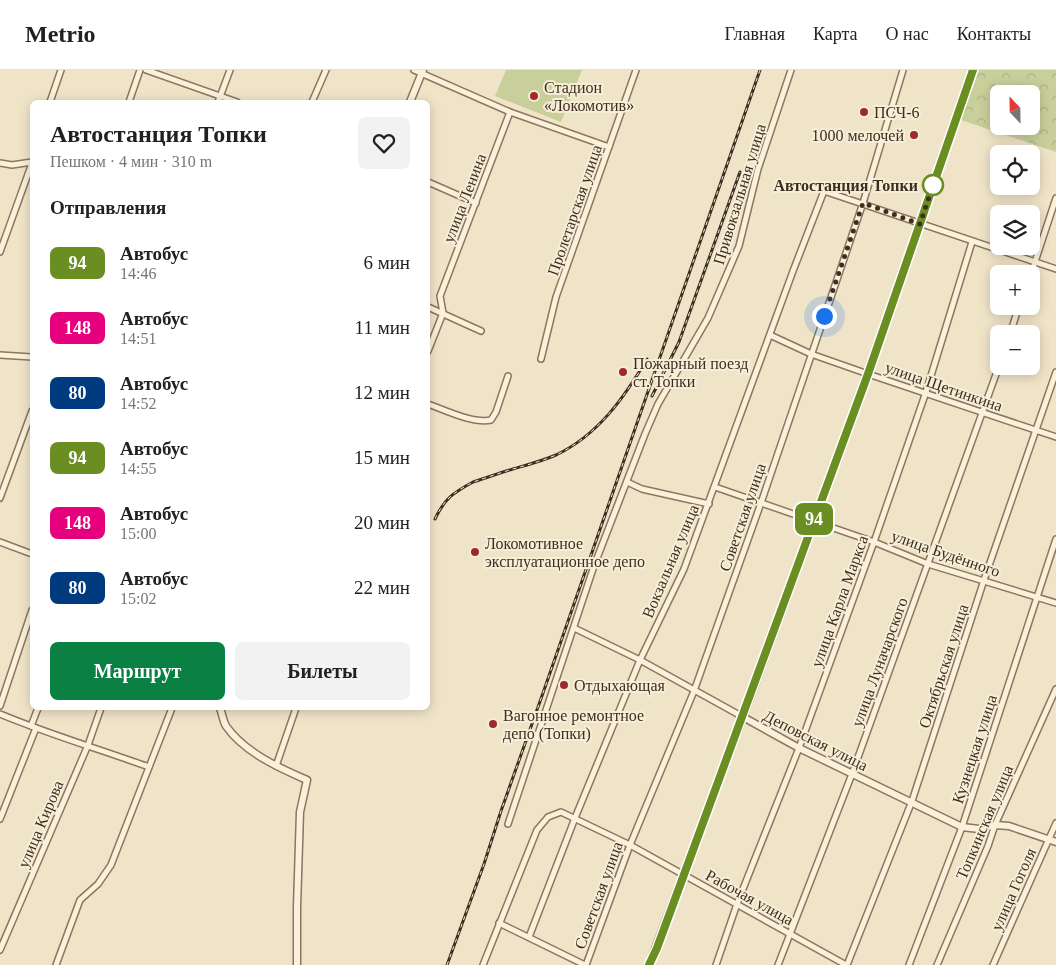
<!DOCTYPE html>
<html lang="ru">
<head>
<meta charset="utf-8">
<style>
	body { margin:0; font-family:Georgia,serif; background:#f2f2f2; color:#202124; height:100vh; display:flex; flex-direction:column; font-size:19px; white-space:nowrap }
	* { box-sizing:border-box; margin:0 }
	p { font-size:16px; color:#757577 }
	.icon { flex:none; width:28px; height:28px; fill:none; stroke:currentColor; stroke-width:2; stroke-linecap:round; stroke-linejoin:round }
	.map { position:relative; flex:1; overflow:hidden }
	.panel { position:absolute; left:30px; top:30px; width:400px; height:610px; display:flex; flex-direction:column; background:#fff; border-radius:8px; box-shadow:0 2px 12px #0003 }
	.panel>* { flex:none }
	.badge { padding:0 10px; border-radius:8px; font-size:18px; line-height:32px }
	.needle { width:32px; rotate:338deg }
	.buttons { position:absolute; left:990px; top:15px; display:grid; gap:10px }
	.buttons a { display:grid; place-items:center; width:50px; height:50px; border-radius:8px; background:#fff; box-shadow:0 2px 12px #0003; font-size:25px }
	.you { position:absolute; width:25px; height:25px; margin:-12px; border:4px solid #fff; border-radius:50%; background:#1a73e8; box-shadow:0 0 0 8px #1a73e833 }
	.map>.badge { position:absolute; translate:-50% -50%; box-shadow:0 0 0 2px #fff }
	h2 { padding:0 20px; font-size:19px; line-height:45px }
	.round { display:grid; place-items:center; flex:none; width:52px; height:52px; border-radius:8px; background:#f2f2f2 }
	.overview { display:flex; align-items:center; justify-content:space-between; height:85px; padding:0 20px }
	h1 { font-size:24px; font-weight:800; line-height:38px }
	.primary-button { display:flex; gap:10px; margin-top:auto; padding:10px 20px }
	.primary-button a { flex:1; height:58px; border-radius:8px; background:#0b8043; color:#fff; font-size:20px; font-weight:800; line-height:58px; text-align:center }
	.primary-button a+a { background:#f2f2f2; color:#202124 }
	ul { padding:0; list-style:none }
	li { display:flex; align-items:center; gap:15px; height:65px; padding:0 20px }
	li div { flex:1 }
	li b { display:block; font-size:19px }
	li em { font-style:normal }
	li .badge { min-width:55px; font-weight:700; text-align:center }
	header { display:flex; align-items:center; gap:30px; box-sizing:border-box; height:70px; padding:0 25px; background:#fff; border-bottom:1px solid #e0e0e0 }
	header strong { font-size:24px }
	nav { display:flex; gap:28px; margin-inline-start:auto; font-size:18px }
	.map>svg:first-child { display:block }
</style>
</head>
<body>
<header>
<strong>Metrio</strong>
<nav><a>Главная</a><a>Карта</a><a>О нас</a><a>Контакты</a></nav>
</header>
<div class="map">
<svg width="1056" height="895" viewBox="0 0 1056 895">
	<defs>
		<pattern id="park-crowns" width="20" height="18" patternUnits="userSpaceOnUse" patternTransform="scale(1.25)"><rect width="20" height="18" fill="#c9cf9b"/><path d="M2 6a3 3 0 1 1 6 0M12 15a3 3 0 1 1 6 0" fill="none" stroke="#aeb285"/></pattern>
	</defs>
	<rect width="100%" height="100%" fill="#f0e4c8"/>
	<path fill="url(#park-crowns)" fill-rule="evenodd" d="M979,0H1056V82L961,50ZM999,24H1031V56H999Z"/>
	<polygon fill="#c9cf9b" points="506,0 582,0 561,52 495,26"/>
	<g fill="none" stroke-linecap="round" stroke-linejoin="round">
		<defs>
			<g id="minor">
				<polyline points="146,0 237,32"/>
				<polyline points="414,0 510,42 609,77"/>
				<polyline points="50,32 61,0"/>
				<polyline points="129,32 140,0"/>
				<polyline points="218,32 230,0"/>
				<polyline points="312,32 326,0"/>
				<polyline points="0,93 12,95 32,92"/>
				<polyline points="428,112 476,133"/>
				<polyline points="0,182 32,93"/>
				<polyline points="1031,204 1056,128"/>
				<polyline points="428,237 481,261"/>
				<polyline points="1010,264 1019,236"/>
				<polyline points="770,265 811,284 868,304 1056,367"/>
				<polyline points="428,281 443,243 440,226 510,42"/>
				<polyline points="0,285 32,287"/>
				<polyline points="541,289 556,227 636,0"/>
				<path d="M428,334C445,340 473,354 491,350L496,342L508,306"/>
				<polyline points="627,412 642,419 709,434"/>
				<polyline points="715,417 874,472 928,494 1056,533"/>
				<polyline points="0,428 32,341"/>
				<polyline points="0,472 32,484"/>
				<polyline points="574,558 640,590 743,647"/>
				<polyline points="0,636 32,540"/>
				<path d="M0,644C48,664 99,679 149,697"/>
				<polyline points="31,656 38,638"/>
				<polyline points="276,696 296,638"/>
				<polyline points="0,749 36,658"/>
				<polyline points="508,754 594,496 645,364 658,334 708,248 739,176 758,99 791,0"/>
				<polyline points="499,853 585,895"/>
				<polyline points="529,867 575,748 640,590 684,499 793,201 824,121 1056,199"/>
				<polyline points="0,880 88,675 101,638"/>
				<polyline points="56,895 80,830 98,814 111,795 172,638"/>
				<polyline points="483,895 537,760 548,747 561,742 630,775 846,895"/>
				<polyline points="586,895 630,775 694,621 761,433 863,133 903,0"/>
				<polyline points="716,895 737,834 799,678 874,472 926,322 972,172"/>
				<polyline points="778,895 852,704 999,296"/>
				<polyline points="847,895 912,731 984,510 1056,302"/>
				<polyline points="909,895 962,757 1056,469"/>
				<polyline points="937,895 988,776 995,755 1056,619"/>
				<polyline points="993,895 1056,753"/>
			</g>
			<g id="tertiary">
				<polyline points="410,32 423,0"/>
				<path d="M220,638C222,643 223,651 226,656C244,682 279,698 307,710L300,742L297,837V895"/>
				<polyline points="743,647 799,678 962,757 979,759 995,755 1009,756 1056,772"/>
				<polyline points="649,895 743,647 868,304 973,0"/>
			</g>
		</defs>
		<use href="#minor" stroke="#8d765c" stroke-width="8"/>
		<use href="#tertiary" stroke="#8d765c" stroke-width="9"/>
		<use href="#minor" stroke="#faf1dc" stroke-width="5"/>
		<use href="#tertiary" stroke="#faf1dc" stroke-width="6"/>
		<defs>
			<g id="rail">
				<polyline points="652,326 679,272 740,102"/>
				<path d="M435,449C445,428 453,423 473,412C486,408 499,403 513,399C527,395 542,391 556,385C598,365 624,328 647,289"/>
				<polyline points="447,895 484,794 501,741 543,623 760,0"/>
			</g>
		</defs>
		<use href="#rail" stroke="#3d2e20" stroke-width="3"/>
		<use href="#rail" stroke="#f7eed8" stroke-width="1" stroke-dasharray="4" stroke-linecap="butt"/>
	</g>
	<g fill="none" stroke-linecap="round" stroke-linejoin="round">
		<defs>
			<polyline id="line" points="649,895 657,878 868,304 973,0"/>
		</defs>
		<use href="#line" stroke="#fff" stroke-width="11"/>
		<use href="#line" stroke="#6b8e23" stroke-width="8"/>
		<polyline stroke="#3d2e20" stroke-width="5" stroke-dasharray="0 9" points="824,246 863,133 920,154 933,115"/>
	</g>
	<g fill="#9e2a2b" stroke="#f7eed8" stroke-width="2">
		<circle cx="534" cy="26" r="5"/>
		<circle cx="864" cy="42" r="5"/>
		<circle cx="914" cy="65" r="5"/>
		<circle cx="623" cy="302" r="5"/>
		<circle cx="475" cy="482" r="5"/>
		<circle cx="564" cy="615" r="5"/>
		<circle cx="493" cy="654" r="5"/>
	</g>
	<circle fill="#fff" stroke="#6b8e23" stroke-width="2.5" cx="933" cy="115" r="10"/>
	<g text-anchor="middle" stroke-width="4" stroke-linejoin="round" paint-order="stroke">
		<g font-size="16" fill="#3d2e20" stroke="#f7eed8" text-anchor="start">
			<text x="544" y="23">Стадион<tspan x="544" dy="18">«Локомотив»</tspan></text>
			<text x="874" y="48">ПСЧ-6</text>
			<text x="904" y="71" text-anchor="end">1000 мелочей</text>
			<text x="633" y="299">Пожарный поезд<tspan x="633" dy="18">ст. Топки</tspan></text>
			<text x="485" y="479">Локомотивное<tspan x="485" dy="18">эксплуатационное депо</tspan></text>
			<text x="574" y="621">Отдыхающая</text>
			<text x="503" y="651">Вагонное ремонтное<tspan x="503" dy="18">депо (Топки)</tspan></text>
		</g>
		<g font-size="16" font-weight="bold" fill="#3d2e20" stroke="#f7eed8" text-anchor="end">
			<text x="918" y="121">Автостанция Топки</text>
		</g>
		<g font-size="16" fill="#3d2e20" stroke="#f7eed8">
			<text transform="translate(739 124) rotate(-73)" y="6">Привокзальная улица</text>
			<text transform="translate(464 128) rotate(-69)" y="6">улица Ленина</text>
			<text transform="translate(574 140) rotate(-71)" y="6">Пролетарская улица</text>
			<text transform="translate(944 316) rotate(19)" y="6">улица Щетинкина</text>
			<text transform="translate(742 447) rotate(-71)" y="6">Советская улица</text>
			<text transform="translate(946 483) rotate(19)" y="6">улица Будённого</text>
			<text transform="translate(670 491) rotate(-67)" y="6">Вокзальная улица</text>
			<text transform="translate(839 531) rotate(-70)" y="6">улица Карла Маркса</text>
			<text transform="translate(879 592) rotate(-70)" y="6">улица Луначарского</text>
			<text transform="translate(943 596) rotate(-72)" y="6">Октябрьская улица</text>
			<text transform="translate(816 670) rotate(27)" y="6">Деповская улица</text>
			<text transform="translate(974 679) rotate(-72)" y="6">Кузнецкая улица</text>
			<text transform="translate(984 752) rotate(-67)" y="6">Топкинская улица</text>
			<text transform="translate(40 754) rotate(-67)" y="6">улица Кирова</text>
			<text transform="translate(1013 819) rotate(-66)" y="6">улица Гоголя</text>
			<text transform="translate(598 825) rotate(-70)" y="6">Советская улица</text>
			<text transform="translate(750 827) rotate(29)" y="6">Рабочая улица</text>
		</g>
	</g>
</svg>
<div class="buttons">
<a><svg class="needle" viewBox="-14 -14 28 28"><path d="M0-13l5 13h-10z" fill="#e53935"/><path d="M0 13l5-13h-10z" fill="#757577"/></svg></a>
<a><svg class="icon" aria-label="locate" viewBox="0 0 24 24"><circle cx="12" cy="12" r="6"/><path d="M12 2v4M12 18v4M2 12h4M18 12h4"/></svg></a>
<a><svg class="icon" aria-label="layers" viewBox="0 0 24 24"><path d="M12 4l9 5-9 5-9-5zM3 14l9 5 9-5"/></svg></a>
<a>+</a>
<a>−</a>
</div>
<div class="you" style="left:824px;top:246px"></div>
<b class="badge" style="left:814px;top:449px;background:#6b8e23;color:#fff">94</b>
<section class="panel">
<div class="overview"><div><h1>Автостанция Топки</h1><p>Пешком · 4 мин · 310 m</p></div><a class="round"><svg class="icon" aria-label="heart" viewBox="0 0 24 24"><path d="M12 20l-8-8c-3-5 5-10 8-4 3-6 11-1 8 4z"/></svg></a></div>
<h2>Отправления</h2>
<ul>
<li><span class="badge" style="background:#6b8e23;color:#fff">94</span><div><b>Автобус</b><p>14:46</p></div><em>6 мин</em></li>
<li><span class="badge" style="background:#e6007e;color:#fff">148</span><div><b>Автобус</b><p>14:51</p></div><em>11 мин</em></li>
<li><span class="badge" style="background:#003b80;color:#fff">80</span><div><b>Автобус</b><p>14:52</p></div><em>12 мин</em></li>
<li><span class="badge" style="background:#6b8e23;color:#fff">94</span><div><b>Автобус</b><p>14:55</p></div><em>15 мин</em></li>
<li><span class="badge" style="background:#e6007e;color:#fff">148</span><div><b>Автобус</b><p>15:00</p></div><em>20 мин</em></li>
<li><span class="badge" style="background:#003b80;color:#fff">80</span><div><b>Автобус</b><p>15:02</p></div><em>22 мин</em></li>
</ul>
<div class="primary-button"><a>Маршрут</a><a>Билеты</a></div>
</section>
</div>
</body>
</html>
